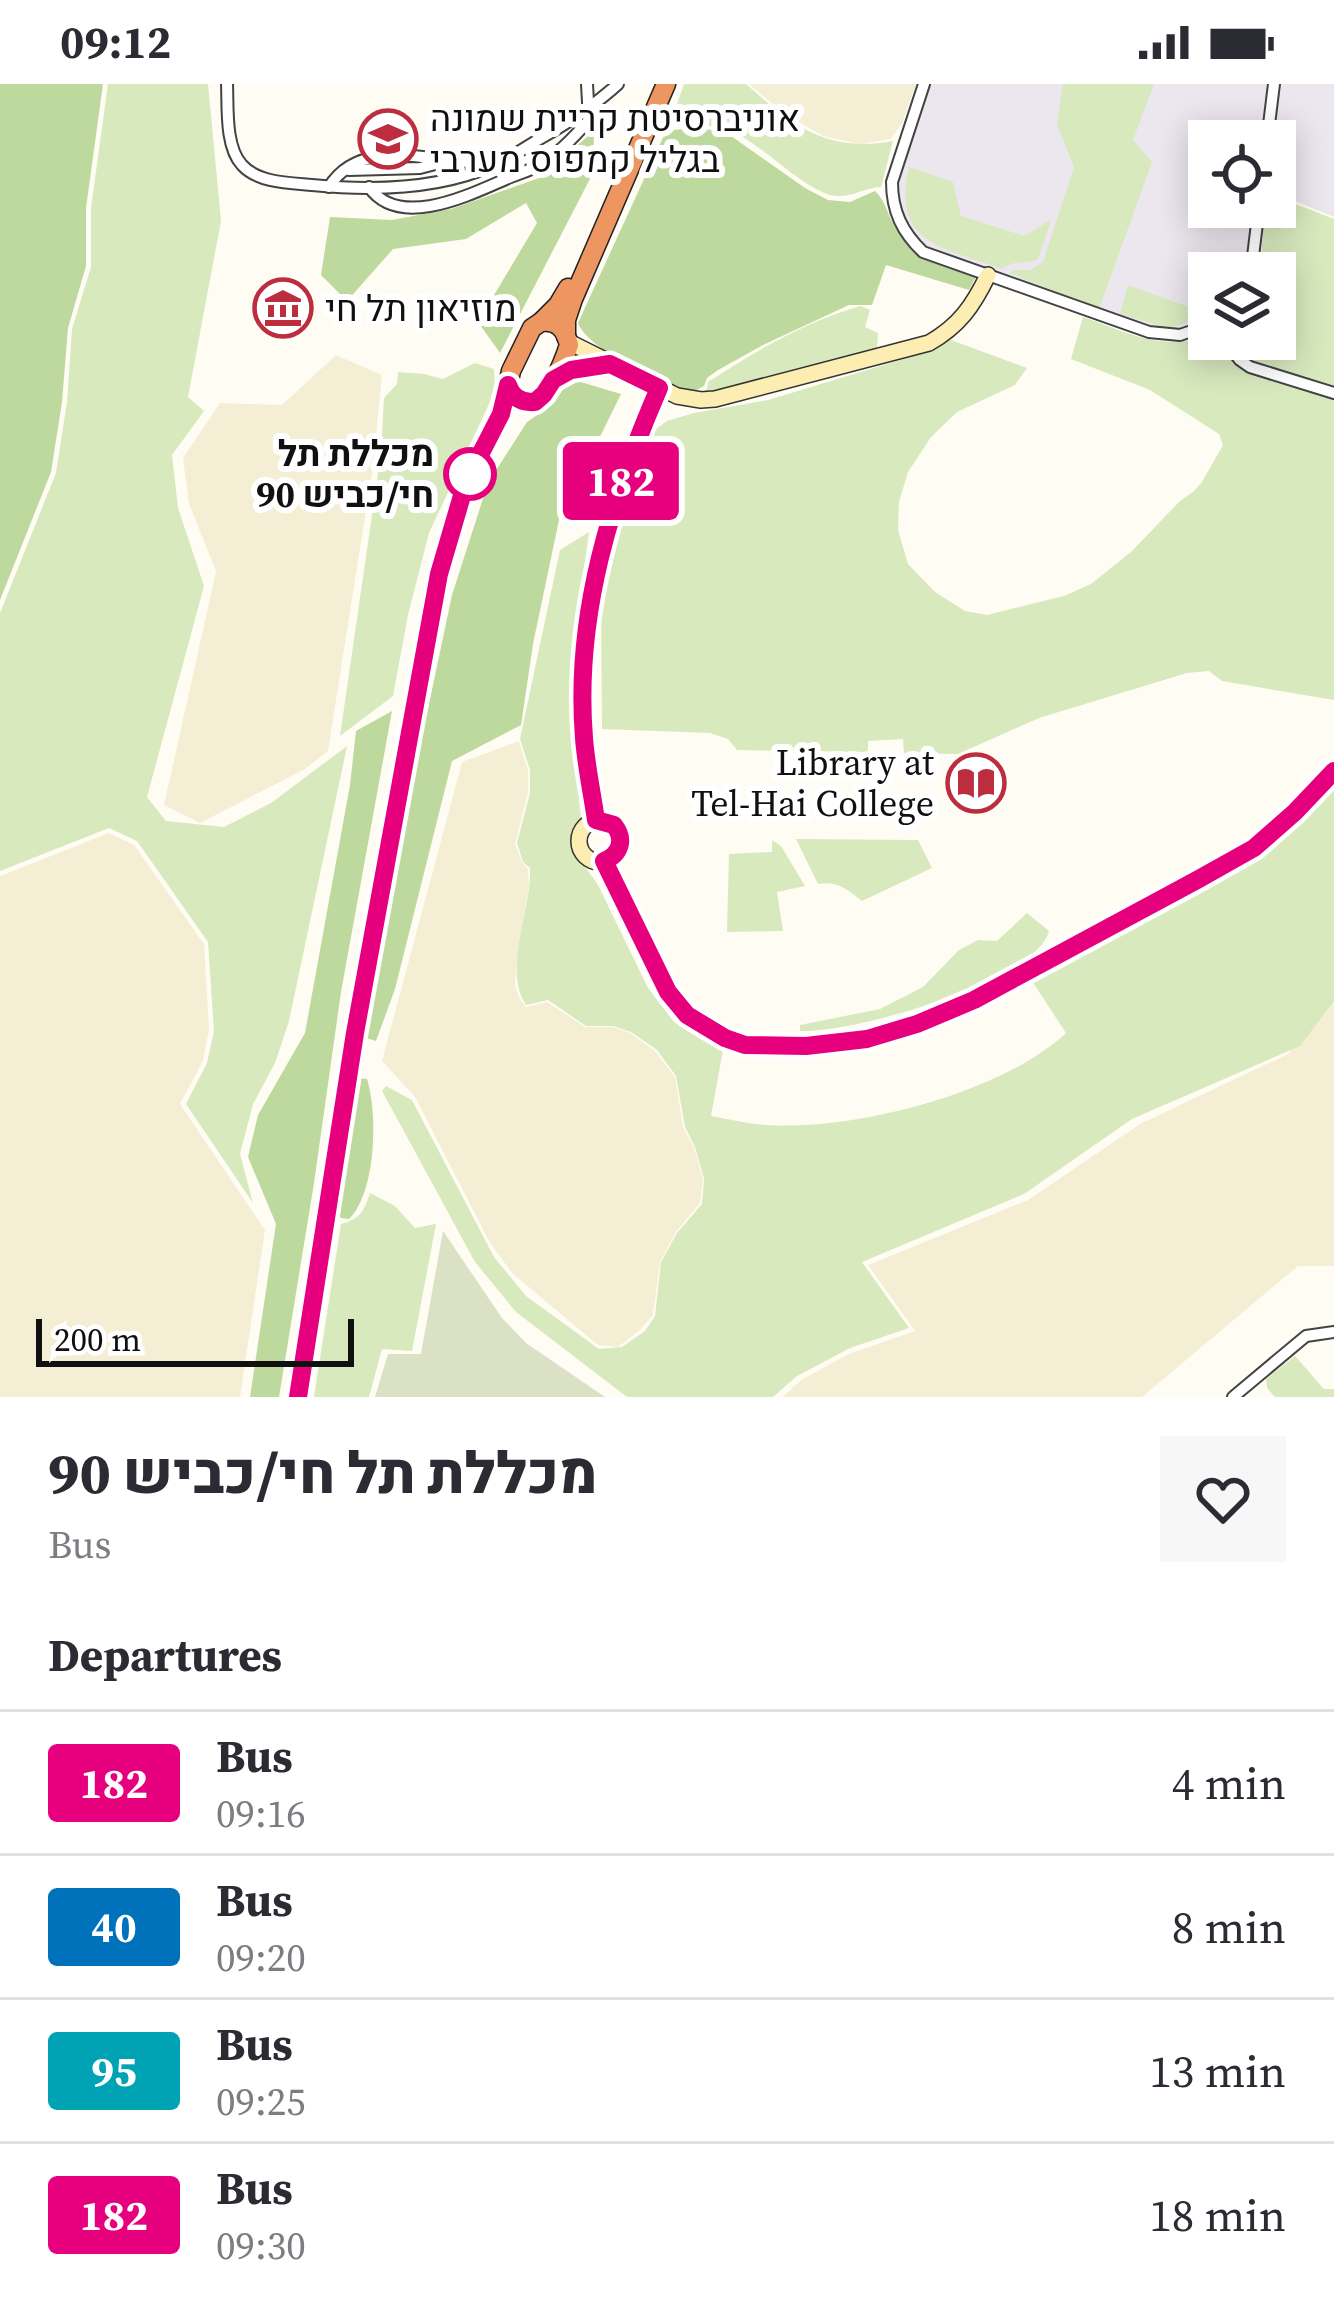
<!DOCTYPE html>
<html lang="en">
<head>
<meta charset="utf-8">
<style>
	body { margin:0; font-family:"Source Serif 4",Heebo,serif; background:#f7f7f7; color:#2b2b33; height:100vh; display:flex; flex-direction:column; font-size:45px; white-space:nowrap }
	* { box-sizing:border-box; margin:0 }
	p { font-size:39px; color:#7c7c81 }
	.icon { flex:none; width:66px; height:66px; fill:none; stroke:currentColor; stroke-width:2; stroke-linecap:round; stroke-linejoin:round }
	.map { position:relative; height:1313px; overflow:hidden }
	.drawer { display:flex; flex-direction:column; background:#fff; flex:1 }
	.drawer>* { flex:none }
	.badge { padding:0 24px; border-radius:9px; font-size:42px; line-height:78px }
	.controls { position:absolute; left:1188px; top:36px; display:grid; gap:24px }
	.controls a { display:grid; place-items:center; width:108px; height:108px; border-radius:0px; background:#fff; box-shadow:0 6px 30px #0003; font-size:60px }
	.scale { position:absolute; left:36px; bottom:30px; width:318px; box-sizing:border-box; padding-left:12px; border:6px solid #101010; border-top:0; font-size:33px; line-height:42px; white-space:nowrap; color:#101010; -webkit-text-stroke:9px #fff; paint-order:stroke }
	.map>.badge { position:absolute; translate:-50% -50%; box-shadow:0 0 0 6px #fff }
	h2 { padding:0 48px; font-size:45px; line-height:108px }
	.round { display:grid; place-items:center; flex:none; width:126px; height:126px; border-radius:0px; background:#f7f7f7 }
	.headline { display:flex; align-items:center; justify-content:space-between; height:204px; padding:0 48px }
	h1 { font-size:57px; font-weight:800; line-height:90px }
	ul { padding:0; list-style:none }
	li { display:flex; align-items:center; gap:36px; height:144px; padding:0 48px; border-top:3px solid #e1e1e2 }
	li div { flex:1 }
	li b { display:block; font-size:45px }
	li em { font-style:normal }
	li .badge { min-width:132px; font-weight:700; text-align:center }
	.status { display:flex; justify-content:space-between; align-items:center; height:84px; padding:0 60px; background:#fff; direction:ltr }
	.status svg { height:33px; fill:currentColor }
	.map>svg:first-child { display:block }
</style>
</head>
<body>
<div class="status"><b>09:12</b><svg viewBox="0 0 49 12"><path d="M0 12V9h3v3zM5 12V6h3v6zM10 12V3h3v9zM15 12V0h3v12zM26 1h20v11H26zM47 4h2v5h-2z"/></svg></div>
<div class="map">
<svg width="1334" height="1313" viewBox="0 0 1334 1313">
	<rect width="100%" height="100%" fill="#fffcf4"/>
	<polygon fill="#ece6ee" points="928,0 1334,0 1334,133 1275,109 1275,57 1209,57 1209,123 1255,123 1247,189 1209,189 1209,236 1180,247 1150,244 925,164 915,154 898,123 896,98"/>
	<g fill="#f4efd4">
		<polygon points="749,0 916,0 902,39 891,55 859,60 823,52 782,28"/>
		<polygon points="336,271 382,291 373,382 328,667 305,685 200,739 164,721 216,487 189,420 183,374 220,319 282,321"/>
		<polygon points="519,657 528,686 528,709 515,760 522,778 528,785 529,802 517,870 515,901 519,914 526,923 547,918 585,943 612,943 630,949 655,967 675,993 683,1043 694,1064 703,1095 700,1119 676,1148 660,1178 653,1231 639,1247 618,1263 598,1261 513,1190 490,1159 415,1013 382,977 462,678"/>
		<polygon points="109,749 134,761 204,860 209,946 203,977 180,1020 265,1146 240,1313 0,1313 0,792"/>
		<polygon points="1334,909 1334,1182 1298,1182 1142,1313 783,1313 801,1296 849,1270 915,1247 868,1181 1028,1116 1140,1040 1288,970"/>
	</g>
	<g fill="#d8e9be">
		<polygon points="108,0 208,0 221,137 188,313 204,327 172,371 178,424 204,502 147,713 166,737 224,743 271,719 347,662 289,937 275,979 253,1020 240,1070 253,1119 186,1020 207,979 214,947 208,858 137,757 109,744 0,787 0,529 56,389 67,318 72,245 91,183 91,124"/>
		<path d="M684,0H746C793,42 826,69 893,57L881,103C862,104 847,117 827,110C790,96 759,55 724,45C706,39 687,41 669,43Z"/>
		<polygon points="1063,0 1154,0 1133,56 1152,78 1099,225 1009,189 1013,186 1030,186 1043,178 1074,83 1057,41"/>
		<path d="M909,83L953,98L961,132L1024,152L1051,136L1038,175C1026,181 1014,175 1002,185C943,163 891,161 909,83Z"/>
		<polygon points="1275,112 1334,135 1334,306 1252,281 1227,255 1275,255 1275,189 1260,189 1265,123 1275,123"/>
		<polygon points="1209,193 1209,231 1206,233 1168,244 1120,230 1128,201 1197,226"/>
		<path d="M861,222L870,226L865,243L878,249L877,264L716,308L698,310L707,305L708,298C756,267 806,237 861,222Z"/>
		<path d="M1083,233C1127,248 1163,269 1209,251V255H1217L1243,287L1334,314V616L1222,597L1209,587L1187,589L1039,634L958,670L904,669L903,655L868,657V668L737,666L728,655L710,649L602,645L601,516L627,421L653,347L667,337L694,329L768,316L930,267L951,256L1027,284L1015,301L957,328L931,353L908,388L899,418L898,446L908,480L935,508L965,527L987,531L1064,512L1091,500L1132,467L1180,417L1194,407L1202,398L1223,361L1219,350L1150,306L1071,275Z"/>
		<polygon points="475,279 494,285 495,307 429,449 408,531 393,612 340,652 381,369 384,314 397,300 398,288 424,290 443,295"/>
		<path d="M589,448L572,570L571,631L581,734L578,773L598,801L648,904L674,938L723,966L711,1032C729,1035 748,1040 767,1041C854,1047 1002,1009 1066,949L1030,894L1253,779L1301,736L1334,701V917L1300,962L1132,1035L1024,1110L862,1178L909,1244L850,1264L797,1292L773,1313H627L516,1228L475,1178L382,1007L386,1002L412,1016L494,1173L526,1212L599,1265L622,1263L645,1247L655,1232L661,1178L677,1149L702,1120L704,1095L695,1063L685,1043L676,992L657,966L631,948L613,942H586L548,916L526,921C502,886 532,825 530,784L523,778L517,759L530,709V686L520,655L560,466Z"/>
		<path d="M796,755L918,756L932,784L862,817C847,805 837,797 818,800Z"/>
		<polygon points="772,756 781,762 805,802 777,808 783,847 727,848 729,770 772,768"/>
		<path d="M1027,829L1049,847C1037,898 849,950 800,947V941L880,925L923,903L959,866L978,856L997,857Z"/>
		<path d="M370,1109L395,1122L415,1144L436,1140L412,1267L382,1265L369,1313H314L341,1140C360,1135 364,1127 370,1109Z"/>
		<polygon points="1295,1272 1324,1305 1334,1305 1334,1313 1275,1313 1267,1304 1266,1295"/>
	</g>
	<g fill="#bdd99e">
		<polygon points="0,0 103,0 86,124 86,182 68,244 62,318 51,388 0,516"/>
		<path d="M690,44L724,47L805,104L828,116L850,118L875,107C885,116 887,129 894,141C914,177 941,180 977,191L969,206L886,181L872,221H849L765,260L718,286L707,294L704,302L693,308C665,302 587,265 578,239L666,47Z"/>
		<polygon points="594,47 593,89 500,269 478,238 537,139 526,119 466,155 393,165 347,217 321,191 330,133 392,136 451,125 539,94"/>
		<polygon points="574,296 621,310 559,436 533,560 521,641 452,677 395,905 376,957 359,952 389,790 425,639 452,511 488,399 527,338 546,325 559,304"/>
		<polygon points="392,627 341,908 314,1099 279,1313 250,1313 276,1140 248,1073 258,1031 305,949 350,701 356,647"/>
		<path d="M356,994L367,995C378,1030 376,1108 349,1135L341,1134L336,1128Z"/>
	</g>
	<polygon fill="#dae1c4" points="443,1147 502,1234 526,1259 605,1313 375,1313 388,1270 421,1270"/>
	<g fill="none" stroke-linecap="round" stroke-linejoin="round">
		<defs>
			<g id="street">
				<path d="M227,0C228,23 225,63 242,81C258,99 290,99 312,101C372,107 438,106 494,81C511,74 527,62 543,53C569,38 596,20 618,0"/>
				<path d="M924,0L892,98C892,127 902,148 923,168L1149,248L1180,251L1209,241"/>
				<polyline points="1267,57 1274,0"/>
				<polyline points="349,86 420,84 443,78"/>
				<path d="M329,103C355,61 408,71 448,76C462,78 475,78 488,80"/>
				<path d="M369,103C399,146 469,111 506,95C517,90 530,87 541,80C558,70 576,51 589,36L587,0"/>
				<polyline points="1251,189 1259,123"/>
				<polyline points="1223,255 1240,276 1250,283 1334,309"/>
				<polyline points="604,777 668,907 687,931 725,954 745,961 806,961 867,955 917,940 974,916 1169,813 1254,763 1295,728 1334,686"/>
				<polyline points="1233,1313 1306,1252 1334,1248"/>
			</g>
			<g id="secondary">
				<path d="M569,258L677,312L701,316L715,315L929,259C959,242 973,222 988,191"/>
				<polyline points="553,296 571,286 610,281"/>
				<path d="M597,736C592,709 587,681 584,654C573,531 611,415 659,304"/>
				<circle cx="600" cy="757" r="21"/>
			</g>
			<g id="highway">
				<polyline points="541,238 558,221 568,204"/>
				<path d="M541,238C558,236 565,245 569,261C562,282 551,311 529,318L513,312L508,301L511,287L532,244Z"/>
				<polyline points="566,252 566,236 573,215 666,0"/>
				<polyline points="298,1313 355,949 439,490 466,398 501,330 508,301"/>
			</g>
		</defs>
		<use href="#street" stroke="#434343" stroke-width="14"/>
		<use href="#secondary" stroke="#323232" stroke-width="18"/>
		<use href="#highway" stroke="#212121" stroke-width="21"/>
		<use href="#street" stroke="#fff" stroke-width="10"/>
		<use href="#secondary" stroke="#fcedb2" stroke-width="15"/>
		<use href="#highway" stroke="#ee9662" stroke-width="18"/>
	</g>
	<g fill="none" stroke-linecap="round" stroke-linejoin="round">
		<defs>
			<path id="line" d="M298,1313L355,949L439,490L466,398L501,330L508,301C512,314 522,319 535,318L544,310L553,296L571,286L610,280L659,304C611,415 574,531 584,654C586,681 592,709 596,736L614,741C625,755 621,770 604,777L668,908L687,931L725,954L745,961L806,962L867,955L917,940L974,916L1197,796L1254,764L1295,728L1334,687"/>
		</defs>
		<use href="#line" stroke="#fff" stroke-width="27"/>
		<use href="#line" stroke="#e6007e" stroke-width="18"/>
	</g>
	<defs>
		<symbol id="university-ring" viewBox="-11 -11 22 22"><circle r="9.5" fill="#fff" stroke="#bc2d40" stroke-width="1.5"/><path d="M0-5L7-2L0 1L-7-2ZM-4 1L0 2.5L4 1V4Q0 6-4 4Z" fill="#bc2d40"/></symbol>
		<symbol id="museum-ring" viewBox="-11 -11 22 22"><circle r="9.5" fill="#fff" stroke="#bc2d40" stroke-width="1.5"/><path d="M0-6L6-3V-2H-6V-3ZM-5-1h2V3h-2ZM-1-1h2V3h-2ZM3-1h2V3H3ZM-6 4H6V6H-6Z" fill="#bc2d40"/></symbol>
		<symbol id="library-ring" viewBox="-11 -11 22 22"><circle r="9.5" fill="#fff" stroke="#bc2d40" stroke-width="1.5"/><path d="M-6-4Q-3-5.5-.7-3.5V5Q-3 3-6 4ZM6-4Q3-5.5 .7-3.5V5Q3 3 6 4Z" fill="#bc2d40"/></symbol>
	</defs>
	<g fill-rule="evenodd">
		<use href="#university-ring" x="355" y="22" width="66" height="66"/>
		<use href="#museum-ring" x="250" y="191" width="66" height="66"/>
		<use href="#library-ring" x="943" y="666" width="66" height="66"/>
	</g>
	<circle fill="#fff" stroke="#e6007e" stroke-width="6" cx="470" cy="390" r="24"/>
	<g text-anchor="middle" stroke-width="12" stroke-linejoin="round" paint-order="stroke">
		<g font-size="36" fill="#101010" stroke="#fff" text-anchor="start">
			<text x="430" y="47">אוניברסיטת קריית שמונה<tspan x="430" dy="41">בגליל קמפוס מערבי</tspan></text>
			<text x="325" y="237">מוזיאון תל חי</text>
			<text x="934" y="691" text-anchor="end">Library at<tspan x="934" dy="41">Tel-Hai College</tspan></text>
		</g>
		<g font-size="36" font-weight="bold" fill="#101010" stroke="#fff" text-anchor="end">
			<text x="434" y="382">מכללת תל<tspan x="434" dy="41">חי/כביש 90</tspan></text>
		</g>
	</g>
</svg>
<div class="controls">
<a><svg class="icon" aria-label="locate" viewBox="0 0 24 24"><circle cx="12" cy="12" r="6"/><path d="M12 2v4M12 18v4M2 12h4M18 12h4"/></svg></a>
<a><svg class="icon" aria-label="layers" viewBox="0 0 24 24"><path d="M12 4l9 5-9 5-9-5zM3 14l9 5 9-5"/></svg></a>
</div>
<div class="scale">200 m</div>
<b class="badge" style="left:621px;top:397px;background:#e6007e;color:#fff">182</b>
</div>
<section class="drawer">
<div class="headline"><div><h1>מכללת תל חי/כביש 90</h1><p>Bus</p></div><a class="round"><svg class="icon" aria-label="heart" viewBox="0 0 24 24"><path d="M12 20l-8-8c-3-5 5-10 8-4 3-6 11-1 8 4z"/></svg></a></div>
<h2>Departures</h2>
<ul>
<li><span class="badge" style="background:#e6007e;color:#fff">182</span><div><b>Bus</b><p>09:16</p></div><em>4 min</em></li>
<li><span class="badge" style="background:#0072bc;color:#fff">40</span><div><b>Bus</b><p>09:20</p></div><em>8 min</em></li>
<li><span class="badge" style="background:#00a3b4;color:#fff">95</span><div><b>Bus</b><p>09:25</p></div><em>13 min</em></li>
<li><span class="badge" style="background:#e6007e;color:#fff">182</span><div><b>Bus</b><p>09:30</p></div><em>18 min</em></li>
</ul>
</section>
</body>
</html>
